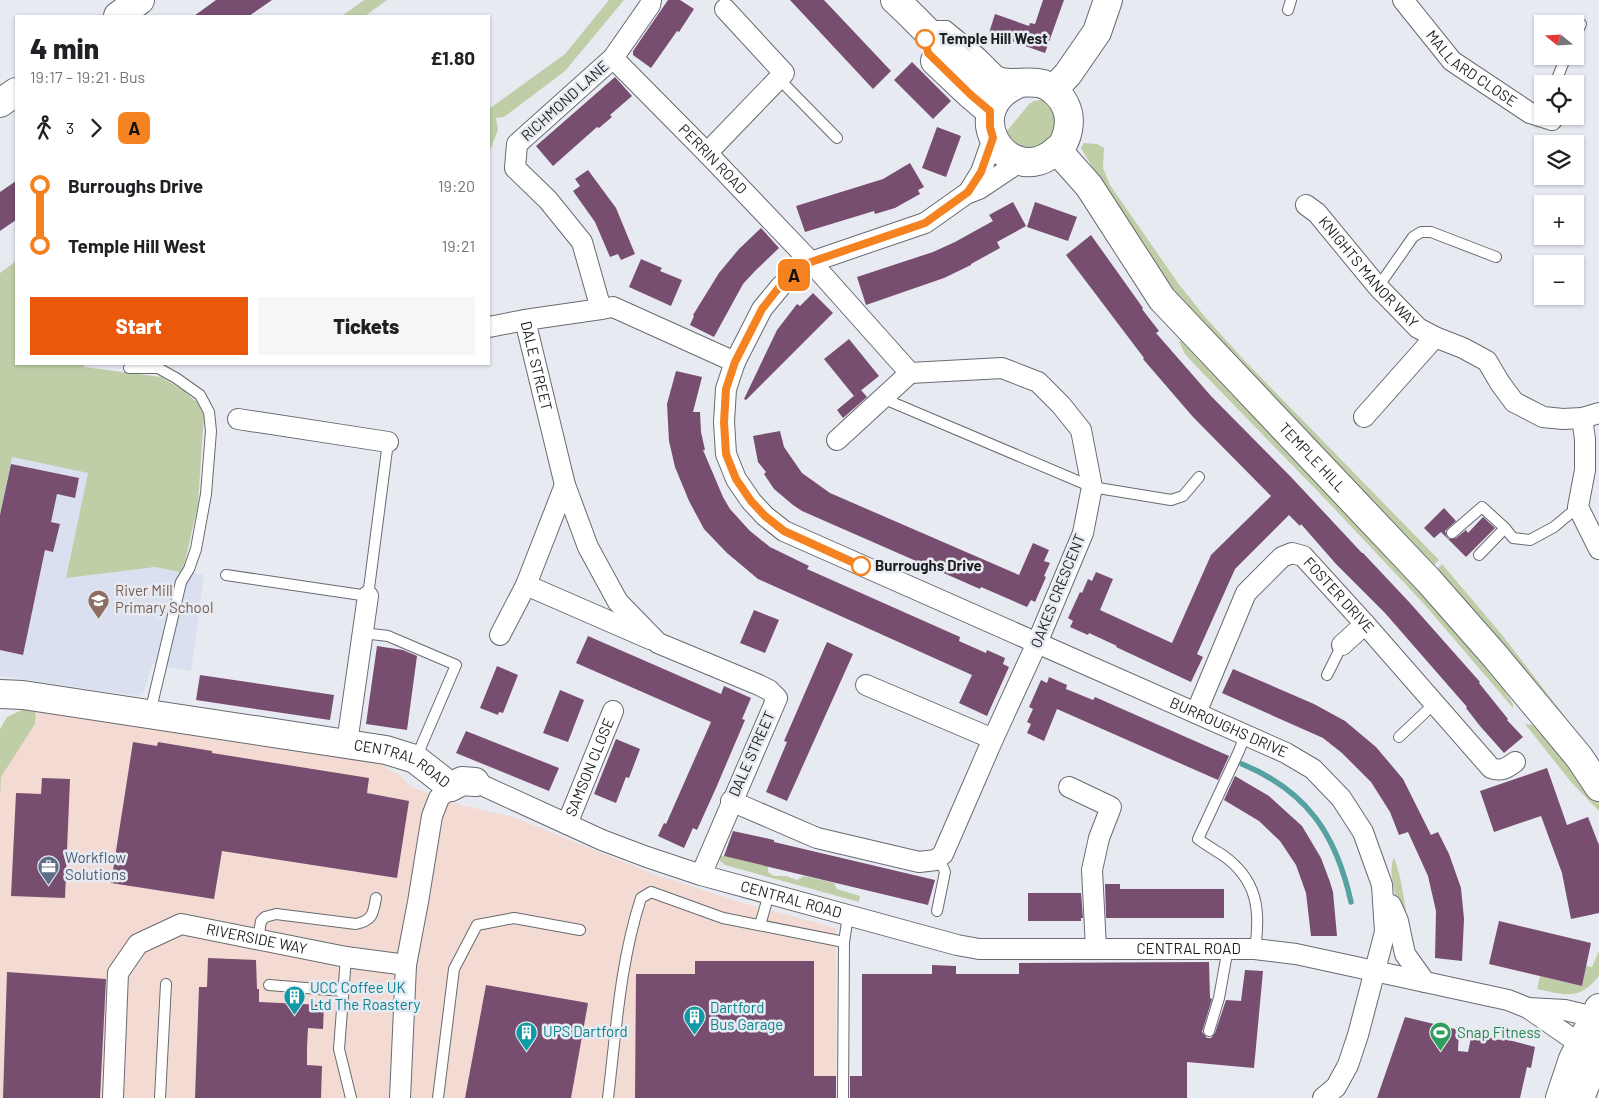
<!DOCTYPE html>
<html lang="en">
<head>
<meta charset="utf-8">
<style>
	body { margin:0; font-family:Barlow,sans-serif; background:#f6f6f6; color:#202124; height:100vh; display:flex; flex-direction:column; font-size:19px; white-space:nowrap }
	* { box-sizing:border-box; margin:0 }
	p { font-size:16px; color:#757577 }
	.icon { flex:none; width:28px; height:28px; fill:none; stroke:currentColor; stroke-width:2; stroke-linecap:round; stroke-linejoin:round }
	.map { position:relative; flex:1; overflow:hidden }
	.sheet { position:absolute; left:15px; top:15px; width:475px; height:350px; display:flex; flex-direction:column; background:#fff; border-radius:0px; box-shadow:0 1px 4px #0004 }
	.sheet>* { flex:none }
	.badge { padding:0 10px; border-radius:8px; font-size:18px; line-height:32px }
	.needle { width:32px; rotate:288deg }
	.buttons { position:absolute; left:1534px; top:15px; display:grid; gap:10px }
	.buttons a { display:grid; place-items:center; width:50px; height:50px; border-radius:0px; background:#fff; box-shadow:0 1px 4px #0004; font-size:25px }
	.map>.badge { position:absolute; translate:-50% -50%; box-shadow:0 0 0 2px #fff }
	.legs { display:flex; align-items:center; gap:8px; height:55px; padding:0 15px; font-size:16px }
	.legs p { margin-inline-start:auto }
	.summary { display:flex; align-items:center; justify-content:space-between; height:85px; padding:0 15px }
	h1 { font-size:28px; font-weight:800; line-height:38px }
	.action { display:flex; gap:10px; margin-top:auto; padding:10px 15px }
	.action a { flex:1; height:58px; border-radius:0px; background:#ea580c; color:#fff; font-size:20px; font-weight:800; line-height:58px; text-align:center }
	.action a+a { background:#f6f6f6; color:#202124 }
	ul { padding:0 15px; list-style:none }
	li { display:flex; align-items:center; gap:18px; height:60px; font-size:19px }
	li i { display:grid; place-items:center; width:8px; height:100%; margin:0 6px; background:currentColor }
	li i::after { content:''; width:12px; height:12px; margin:-6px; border:4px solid; border-radius:50%; background:#fff }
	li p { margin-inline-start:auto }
	li:first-child i { background:linear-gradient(#0000 50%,currentColor 0) }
	li:last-child i { background:linear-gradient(currentColor 50%,#0000 0) }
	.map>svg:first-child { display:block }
</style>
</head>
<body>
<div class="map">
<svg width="1599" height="1098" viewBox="0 0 1599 1098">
	<rect width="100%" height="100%" fill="#e7eaf1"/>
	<polygon fill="#f3dad2" points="36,709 385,761 387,769 400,775 411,787 464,806 513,817 653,874 746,904 836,928 836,1098 0,1098 0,777"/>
	<polygon fill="#dae0ef" points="0,454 88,473 68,569 155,567 204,575 191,671 152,664 144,691 138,696 0,676"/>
	<g fill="#c0cea8">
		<polygon points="364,0 387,0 365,16 342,16"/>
		<polygon points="609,0 624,0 565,71 504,117 496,118 498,130 491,148 489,150 489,109 565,54"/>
		<polygon points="1045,99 1055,110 1056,135 1033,153 1002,137 1029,104 1034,101"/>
		<path d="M1084,143L1097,144L1104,148L1103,168L1110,185L1178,283L1205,317L1243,359L1439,560L1434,565L1204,330C1160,272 1118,211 1081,148Z"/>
		<polygon points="16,261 16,364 84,364 84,367 161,377 184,391 198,403 204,416 198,504 185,562 180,572 155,567 66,578 88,473 12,457 0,515 0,273"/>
		<polygon points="1181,341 1443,614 1501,685 1513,704 1513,708 1425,605 1331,505 1195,365 1185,354 1179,342"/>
		<path d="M1442,564L1502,635L1590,749C1539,689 1490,627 1437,569Z"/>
		<polygon points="24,709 36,709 35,724 1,777 0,797 0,729 7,717"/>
		<polygon points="1525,724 1533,725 1599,803 1599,811 1571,782"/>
		<polygon points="720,855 768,866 768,872 774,876 786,876 797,880 804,876 834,883 837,889 860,896 859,902 725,865 720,861"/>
		<path d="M1394,857L1400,877L1409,927C1399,910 1386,876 1394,857Z"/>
		<path d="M1599,951V976C1579,1001 1565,995 1537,989L1540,976L1582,986L1586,966L1592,967Z"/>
	</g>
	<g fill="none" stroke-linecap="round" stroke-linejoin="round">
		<path stroke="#56a1a2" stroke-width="5.5" d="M1242,764C1307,791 1336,834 1351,902"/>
	</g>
	<g fill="#784e70">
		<polygon points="216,0 272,0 249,16 194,16"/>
		<polygon points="668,0 680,0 694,9 679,32 677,31 651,68 633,55 633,51"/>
		<polygon points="790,0 824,0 891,71 873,89"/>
		<polygon points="1043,0 1064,0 1045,53 989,33 995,14 1029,26 1030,23 1035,24"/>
		<polygon points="912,62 951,101 933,119 894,80"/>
		<polygon points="615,77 632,96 610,115 612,117 599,128 597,127 553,166 536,146"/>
		<polygon points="937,127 961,136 946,177 922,168"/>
		<polygon points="910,163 924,187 918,190 920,194 895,208 875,214 874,211 805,232 796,206 883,179"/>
		<polygon points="588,170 616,208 635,254 621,260 618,254 610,257 595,222 573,191 580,186 575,179"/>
		<polygon points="16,181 16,220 0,231 0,192"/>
		<polygon points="1013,202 1026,226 997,242 1000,248 971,264 971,265 944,278 866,305 857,277 933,252 955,242 993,221 989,215"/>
		<polygon points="1035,202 1077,217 1068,241 1027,227"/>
		<polygon points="761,228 779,248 755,271 743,284 714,337 690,325 694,316 693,315 719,273 739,249"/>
		<polygon points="1091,235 1143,308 1142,309 1159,331 1156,333 1170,349 1211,396 1291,477 1362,553 1363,553 1410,603 1480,682 1479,683 1508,719 1507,720 1523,737 1504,753 1480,726 1466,708 1467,707 1385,613 1336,564 1301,524 1300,526 1289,515 1235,569 1197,654 1203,657 1191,682 1116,647 1117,646 1089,633 1088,635 1070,627 1073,621 1068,618 1080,592 1082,593 1088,579 1092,581 1096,572 1113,579 1100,610 1172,643 1211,555 1271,496 1193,417 1143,359 1144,358 1066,255"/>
		<polygon points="641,259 662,268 660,271 682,280 671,306 629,287"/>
		<polygon points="813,293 833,313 746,400 744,399 777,330 797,304 800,306"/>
		<polygon points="849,339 879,376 854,396 824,359"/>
		<polygon points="676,371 702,377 693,412 700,412 701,432 705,450 703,450 723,497 730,509 739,519 750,531 770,547 809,566 807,569 960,637 959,641 986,653 987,650 1005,658 1003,664 1009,667 987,716 959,703 972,675 758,579 727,553 704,529 689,501 675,467 669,441 667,404"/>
		<polygon points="861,390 867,397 843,418 837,410"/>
		<polygon points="780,431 784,447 802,473 830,493 1019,575 1033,543 1049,550 1044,561 1050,563 1044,576 1046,577 1035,602 1031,600 1027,607 981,587 980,589 802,511 793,505 774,489 764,474 766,472 758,462 753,436"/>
		<polygon points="11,464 79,478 75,498 57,494 51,522 60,524 53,552 45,550 23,655 0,650 0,515"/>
		<polygon points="1444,508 1456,521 1445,531 1447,537 1449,539 1456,538 1466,530 1468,533 1483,517 1495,528 1466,557 1441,532 1434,538 1424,528"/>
		<polygon points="754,610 779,620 765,653 740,643"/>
		<polygon points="588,636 721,694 724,686 751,698 742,719 745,720 716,788 697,830 693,828 684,848 658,836 664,823 666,824 711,722 576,663"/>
		<polygon points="827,642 853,654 787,801 766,792 787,742 784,741"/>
		<polygon points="377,646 403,650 417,656 407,730 366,724"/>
		<polygon points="497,666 518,675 503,713 499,712 498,715 480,708"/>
		<polygon points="1233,669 1314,704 1345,721 1376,747 1403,779 1431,835 1438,832 1449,854 1461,888 1464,919 1462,961 1435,958 1436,911 1428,876 1408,832 1399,835 1390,812 1371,782 1342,753 1323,738 1222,693"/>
		<polygon points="200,675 334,695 330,720 196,700"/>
		<polygon points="1049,677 1067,685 1066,689 1093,700 1095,697 1229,756 1218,780 1057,709 1044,741 1027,733 1031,724 1027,722 1033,709 1029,707 1041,680 1047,683"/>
		<polygon points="560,690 584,700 568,742 543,733"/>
		<polygon points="466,731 559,768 549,791 456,753"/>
		<polygon points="616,739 640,749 629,778 626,777 616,803 594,794"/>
		<polygon points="133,742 157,746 158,742 212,751 212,753 369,778 367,793 409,801 397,878 222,851 214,899 111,883"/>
		<polygon points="1547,768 1567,825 1588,817 1599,845 1599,913 1571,919 1562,873 1541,816 1494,832 1480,791"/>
		<polygon points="1235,776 1269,796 1302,826 1321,858 1330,882 1333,892 1337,936 1311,936 1306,893 1296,865 1280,841 1259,821 1224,800"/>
		<polygon points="42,778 70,779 65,898 11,896 16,793 41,794"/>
		<polygon points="733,831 774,840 774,842 935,880 928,905 724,856"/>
		<polygon points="1105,884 1120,884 1120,889 1224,889 1224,918 1106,918"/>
		<polygon points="1028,893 1081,893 1083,918 1081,918 1081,921 1028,921"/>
		<polygon points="1499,921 1591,943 1582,986 1489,964"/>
		<polygon points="208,958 256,960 257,989 259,989 259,1002 324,1005 323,1029 308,1028 307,1047 307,1065 322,1066 321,1098 195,1098 199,987 207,987"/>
		<polygon points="695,961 814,961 814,1076 836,1076 836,1098 635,1098 636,974 695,974"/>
		<polygon points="1209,962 1210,998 1212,999 1202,1032 1207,1038 1211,1038 1215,1033 1226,1000 1241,1001 1245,970 1263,971 1254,1068 1187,1062 1187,1098 850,1098 850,1076 862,1076 862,974 932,974 932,965 956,966 956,974 1019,974 1019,963"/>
		<polygon points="7,972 106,979 100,1098 3,1098"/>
		<polygon points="486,985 588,1003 571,1098 465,1098"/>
		<polygon points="1405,1017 1459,1030 1458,1051 1468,1052 1472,1033 1500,1040 1501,1038 1535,1047 1531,1068 1527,1067 1520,1098 1377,1098"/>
	</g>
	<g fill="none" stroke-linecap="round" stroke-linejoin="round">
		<defs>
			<g id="lane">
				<polyline points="1288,10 1291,0"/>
				<polyline points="927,26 947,26 981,54 1000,73"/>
				<polyline points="1575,36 1581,24"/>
				<polyline points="779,79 837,138"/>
				<polyline points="1555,84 1566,56"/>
				<polyline points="1378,287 1413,237 1421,232 1431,232 1496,257"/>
				<polyline points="129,368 158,368 176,378 200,395 209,412 211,431 206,494 196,549 189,569 181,582 150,713"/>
				<polyline points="882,398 1092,487 1171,500 1183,496 1199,477"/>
				<polyline points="1452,533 1482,507 1505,528"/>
				<polyline points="1479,555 1505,528 1513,538 1530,540 1554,527 1578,507"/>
				<polyline points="226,575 368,596 388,442"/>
				<polyline points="363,633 388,636 456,665 416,758"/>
				<polyline points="1327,675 1342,645"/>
				<path d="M1245,735L1239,751L1198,839C1206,845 1215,850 1224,856C1257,880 1261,910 1255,949"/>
				<polyline points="1399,737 1435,703"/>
				<polyline points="937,911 945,872 939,858"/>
				<polyline points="760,925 769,894"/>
				<path d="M258,940L261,921L265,917L276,914L356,924C373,920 373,914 376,898"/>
				<polyline points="346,957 339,1049 351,1098"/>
				<polyline points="269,985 343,991"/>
				<polyline points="1209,1031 1219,998 1228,948"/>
				<polyline points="160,1098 166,984"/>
				<polyline points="438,1098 454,969 477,925 514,918 580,930"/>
				<path d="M608,1098C616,1032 620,962 641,898L651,892L723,918L844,942"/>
				<polyline points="843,1098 844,942 848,916"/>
			</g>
			<g id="street">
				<polyline points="651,0 650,5 613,58 517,144 515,168 548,200 582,242 601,309 613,307 735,362"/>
				<path id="s1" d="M1403,0L1452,61L1530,113L1552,120"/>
				<path id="s2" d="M613,58L707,153L811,262L910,373L1002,368L1038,382L1061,405L1081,430L1092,487L1083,533L1037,643L993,739L943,854L936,860L919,862L817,838L731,801"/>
				<polyline points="707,153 784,73 725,9"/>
				<path id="s3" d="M1021,161L979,189L966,194L925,223L811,262L781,286L762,309L735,362L726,389L724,422L726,454L736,479L751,501L765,516L784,531L1286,753L1313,769L1341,798L1363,832L1382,885L1385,932L1358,1035L1348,1065L1336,1087L1323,1098"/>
				<polyline points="968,193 981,172 993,138"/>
				<path id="s4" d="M1306,205L1317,213L1378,287L1418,328L1435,337L1463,348L1487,361L1500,383L1514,402L1543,417L1563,419L1582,418L1599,413"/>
				<path id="s5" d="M601,309L525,320L565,485L588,547L618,602L658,643L759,685L769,690L777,698L701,875"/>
				<polyline points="489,327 525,320"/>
				<polyline points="1364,417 1435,337"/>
				<polyline points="1582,418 1585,439 1585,470 1578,507 1599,549"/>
				<polyline points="238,419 388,442"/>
				<polyline points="837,440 910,373"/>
				<polyline points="565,485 526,585 650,639"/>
				<polyline points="500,635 526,585"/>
				<polyline points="1342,645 1365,624"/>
				<polyline points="866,685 993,739"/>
				<path id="s6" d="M1196,713L1246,593L1282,557L1292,553L1303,556L1365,624L1491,768C1501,772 1507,768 1515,762"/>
				<polyline points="347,743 368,596"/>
				<path id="s7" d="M475,782L602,840L647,857L701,875L957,945L979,949H1255L1296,954L1508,1000L1528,1008L1580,1044L1593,1039"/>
				<polyline points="1069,787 1111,807 1099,838 1092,870 1096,948"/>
				<path id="s8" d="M567,824L613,711"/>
				<polyline points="1391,905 1398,921 1405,954 1425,982"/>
				<polyline points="1528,1008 1565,1010 1594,1017 1599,1026"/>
				<path id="s9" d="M113,1098L118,973L138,944L181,924L346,957L406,965"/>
				<polyline points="400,1098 406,965 418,902 432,816 439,798 451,787"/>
			</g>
			<g id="secondary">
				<path d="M895,0C926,27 959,73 1001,82C1015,85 1029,80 1043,84C1053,88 1062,97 1066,107C1071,118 1069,133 1063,144C1059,149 1054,152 1049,156C1004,184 958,108 1020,83"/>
				<polyline points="118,16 140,0"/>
				<polyline points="935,61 971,95 990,111"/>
				<polyline points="1053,90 1068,74 1097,32 1108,0"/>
				<polyline points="0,103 16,92"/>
				<path id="s10" d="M1057,150L1089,186L1162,299L1429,581L1495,656L1579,757L1599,787"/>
				<path id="s11" d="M0,694L23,695L386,750L415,759L451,787L462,781L475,782"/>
				<polyline points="1560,1098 1573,1059 1599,1008"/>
				<polyline points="1580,1098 1599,1050"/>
			</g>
		</defs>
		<use href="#lane" stroke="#686b71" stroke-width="12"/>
		<use href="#street" stroke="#686b71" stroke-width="22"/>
		<use href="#secondary" stroke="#686b71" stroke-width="30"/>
		<use href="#lane" stroke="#fff" stroke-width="10"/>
		<use href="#street" stroke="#fff" stroke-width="20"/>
		<use href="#secondary" stroke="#fff" stroke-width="28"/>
	</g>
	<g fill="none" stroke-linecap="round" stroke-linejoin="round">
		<defs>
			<polyline id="line-1" points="861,566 784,531 765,516 751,501 736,479 726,454 724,422 726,389 735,362 762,309 780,286 811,262 925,223 968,192 981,172 993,138 990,127 990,111 971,95 928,53 925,39"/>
		</defs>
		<use href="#line-1" stroke="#fff" stroke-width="11"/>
		<use href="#line-1" stroke="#f58220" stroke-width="8"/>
	</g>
	<defs>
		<symbol id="school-pin" viewBox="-11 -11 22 30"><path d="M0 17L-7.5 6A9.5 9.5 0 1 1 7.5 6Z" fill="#8d6e63" stroke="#e7eaf1"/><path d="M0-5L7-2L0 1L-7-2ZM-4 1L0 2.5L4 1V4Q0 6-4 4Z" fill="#fff"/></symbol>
		<symbol id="office-pin" viewBox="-11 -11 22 30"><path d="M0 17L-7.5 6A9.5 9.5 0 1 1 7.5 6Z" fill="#5c6f8a" stroke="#e7eaf1"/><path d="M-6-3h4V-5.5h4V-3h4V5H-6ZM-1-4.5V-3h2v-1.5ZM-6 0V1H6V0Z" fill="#fff"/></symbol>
		<symbol id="building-pin" viewBox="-11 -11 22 30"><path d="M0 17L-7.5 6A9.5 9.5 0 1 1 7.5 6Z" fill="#0f9aa8" stroke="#e7eaf1"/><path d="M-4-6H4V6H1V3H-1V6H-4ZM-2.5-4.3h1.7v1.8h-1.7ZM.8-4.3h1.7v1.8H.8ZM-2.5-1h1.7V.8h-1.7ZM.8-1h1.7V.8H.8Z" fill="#fff"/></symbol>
		<symbol id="stadium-pin" viewBox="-11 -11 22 30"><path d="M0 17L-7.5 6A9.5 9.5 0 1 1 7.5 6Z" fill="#2e9e5b" stroke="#e7eaf1"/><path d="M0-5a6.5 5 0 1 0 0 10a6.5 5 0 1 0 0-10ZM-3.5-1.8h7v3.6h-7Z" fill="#fff"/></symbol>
	</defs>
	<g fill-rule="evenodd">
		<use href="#school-pin" x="86" y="588" width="25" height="34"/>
		<use href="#office-pin" x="36" y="854" width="25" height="34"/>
		<use href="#building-pin" x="282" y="984" width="25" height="34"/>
		<use href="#building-pin" x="682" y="1004" width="25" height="34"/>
		<use href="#building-pin" x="514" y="1020" width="25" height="34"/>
		<use href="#stadium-pin" x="1428" y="1020" width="25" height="34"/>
	</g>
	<g fill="#fff" stroke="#f58220" stroke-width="2.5">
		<circle cx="925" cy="39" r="9"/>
		<circle cx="861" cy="566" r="9"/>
	</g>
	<g text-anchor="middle" stroke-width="5" stroke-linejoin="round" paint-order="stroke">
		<g font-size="15" font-weight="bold" fill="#1d1f21" stroke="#e7eaf1" text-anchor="start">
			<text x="939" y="44">Temple Hill West</text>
			<text x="875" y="571">Burroughs Drive</text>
		</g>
		<g font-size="15" fill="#1d1f21" stroke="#e7eaf1">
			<text dy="5" stroke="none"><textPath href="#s1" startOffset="98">MALLARD CLOSE</textPath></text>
			<text transform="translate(565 101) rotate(-42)" y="5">RICHMOND LANE</text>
			<text dy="5" stroke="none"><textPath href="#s2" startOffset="142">PERRIN ROAD</textPath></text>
			<text dy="5" stroke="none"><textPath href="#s4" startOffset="92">KNIGHTS MANOR WAY</textPath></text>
			<text dy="5" stroke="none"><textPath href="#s5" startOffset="124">DALE STREET</textPath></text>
			<text dy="5" stroke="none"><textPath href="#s10" startOffset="401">TEMPLE HILL</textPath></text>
			<text transform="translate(1058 591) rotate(-68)" y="5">OAKES CRESCENT</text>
			<text dy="5" stroke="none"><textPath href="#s6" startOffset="256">FOSTER DRIVE</textPath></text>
			<text dy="5" stroke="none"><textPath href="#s3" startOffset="1041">BURROUGHS DRIVE</textPath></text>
			<text transform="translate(752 754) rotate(-66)" y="5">DALE STREET</text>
			<text dy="5" stroke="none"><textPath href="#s11" startOffset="410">CENTRAL ROAD</textPath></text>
			<text dy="5" stroke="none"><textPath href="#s8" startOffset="61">SAMSON CLOSE</textPath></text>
			<text dy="5" stroke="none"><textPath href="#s7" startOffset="338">CENTRAL ROAD</textPath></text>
			<text dy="5" stroke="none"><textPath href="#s9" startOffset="285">RIVERSIDE WAY</textPath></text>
			<text dy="5" stroke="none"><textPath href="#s7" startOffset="742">CENTRAL ROAD</textPath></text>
		</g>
		<g font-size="15" fill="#785e54" stroke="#e7eaf1" text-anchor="start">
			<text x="115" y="596">River Mill<tspan x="115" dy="17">Primary School</tspan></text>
		</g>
		<g font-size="15" fill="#4e5e75" stroke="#e7eaf1" text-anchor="start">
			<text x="65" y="863">Workflow<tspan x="65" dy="17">Solutions</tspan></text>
		</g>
		<g font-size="15" fill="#0d838f" stroke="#e7eaf1" text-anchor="start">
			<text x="310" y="993">UCC Coffee UK<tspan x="310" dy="17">Ltd The Roastery</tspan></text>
			<text x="710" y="1013">Dartford<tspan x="710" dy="17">Bus Garage</tspan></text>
			<text x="543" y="1037">UPS Dartford</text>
		</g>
		<g font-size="15" fill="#27864d" stroke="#e7eaf1" text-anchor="start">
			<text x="1457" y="1038">Snap Fitness</text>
		</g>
	</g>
</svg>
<div class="buttons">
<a><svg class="needle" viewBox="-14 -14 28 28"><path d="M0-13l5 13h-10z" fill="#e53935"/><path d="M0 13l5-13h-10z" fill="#757577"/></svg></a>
<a><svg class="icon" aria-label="locate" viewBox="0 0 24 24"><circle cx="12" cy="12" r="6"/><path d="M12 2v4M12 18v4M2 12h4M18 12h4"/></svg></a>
<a><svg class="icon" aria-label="layers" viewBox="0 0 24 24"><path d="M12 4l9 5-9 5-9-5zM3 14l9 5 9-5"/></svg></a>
<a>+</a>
<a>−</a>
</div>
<b class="badge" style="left:794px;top:275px;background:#f58220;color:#111">A</b>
<section class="sheet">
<div class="summary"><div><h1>4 min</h1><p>19:17 – 19:21 · Bus</p></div><b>£1.80</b></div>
<div class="legs"><svg class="icon" aria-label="walk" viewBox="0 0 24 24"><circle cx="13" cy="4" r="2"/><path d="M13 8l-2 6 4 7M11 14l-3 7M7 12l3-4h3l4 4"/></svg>3<svg class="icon" aria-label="forward" viewBox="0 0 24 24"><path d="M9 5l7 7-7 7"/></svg><b class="badge" style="background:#f58220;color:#111">A</b></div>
<ul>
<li><i style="color:#f58220"></i><b>Burroughs Drive</b><p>19:20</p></li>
<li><i style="color:#f58220"></i><b>Temple Hill West</b><p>19:21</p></li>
</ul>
<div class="action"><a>Start</a><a>Tickets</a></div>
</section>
</div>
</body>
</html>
